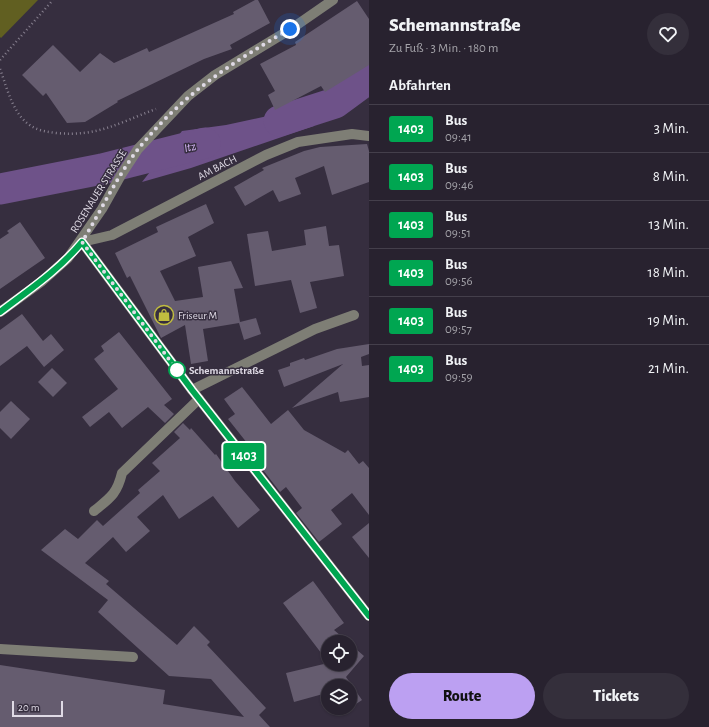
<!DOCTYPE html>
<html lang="de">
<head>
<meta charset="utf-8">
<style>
	body { margin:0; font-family:"Alegreya Sans",sans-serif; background:#342f3b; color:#f1f3f6; height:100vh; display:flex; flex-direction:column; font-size:15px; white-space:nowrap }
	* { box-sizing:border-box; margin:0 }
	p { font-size:13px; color:#a5a4aa }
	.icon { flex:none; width:22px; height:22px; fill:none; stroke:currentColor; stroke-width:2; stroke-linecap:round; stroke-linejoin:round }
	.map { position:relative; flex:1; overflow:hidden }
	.side { display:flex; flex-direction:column; background:#28222f; width:340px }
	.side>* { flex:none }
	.badge { padding:0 8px; border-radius:3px; font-size:14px; line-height:26px }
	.tools { position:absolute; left:321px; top:635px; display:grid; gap:8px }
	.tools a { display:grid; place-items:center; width:36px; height:36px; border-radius:50%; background:#28222f; box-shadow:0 1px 3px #0004,0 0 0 1px #443f4b; font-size:20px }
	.scale { position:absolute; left:12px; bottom:10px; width:51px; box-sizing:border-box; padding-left:4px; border:2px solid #dfdae5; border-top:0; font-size:11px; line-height:14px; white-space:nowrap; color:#dfdae5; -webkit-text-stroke:3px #362e3f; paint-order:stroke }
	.you { position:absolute; width:20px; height:20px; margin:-10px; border:3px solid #fff; border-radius:50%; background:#1a73e8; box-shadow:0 0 0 6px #1a73e833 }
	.map>.badge { position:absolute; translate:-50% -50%; box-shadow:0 0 0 2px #fff }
	h2 { padding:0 20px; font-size:15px; line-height:36px }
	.round { display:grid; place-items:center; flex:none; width:42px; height:42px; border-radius:21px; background:#342f3b }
	.headline { display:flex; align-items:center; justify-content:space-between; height:68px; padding:0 20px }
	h1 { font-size:19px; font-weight:800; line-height:30px }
	.primary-button { display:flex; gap:8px; margin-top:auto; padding:8px 20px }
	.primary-button a { flex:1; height:46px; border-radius:24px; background:#bca0f2; color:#111; font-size:16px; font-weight:800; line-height:46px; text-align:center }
	.primary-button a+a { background:#342f3b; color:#f1f3f6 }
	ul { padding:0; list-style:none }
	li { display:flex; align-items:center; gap:12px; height:48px; padding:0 20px; border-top:1px solid #443f4b }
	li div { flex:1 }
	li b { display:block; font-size:15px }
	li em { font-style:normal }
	li .badge { min-width:44px; font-weight:700; text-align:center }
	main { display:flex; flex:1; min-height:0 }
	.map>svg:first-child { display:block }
</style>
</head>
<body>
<main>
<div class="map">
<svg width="369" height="727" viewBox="0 0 369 727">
	<rect width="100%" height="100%" fill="#362e3f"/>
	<polygon fill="#615f21" points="0,0 38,0 1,38 0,37"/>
	<polygon fill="#6e5289" points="322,99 314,126 191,168 142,182 182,131 226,125 313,106"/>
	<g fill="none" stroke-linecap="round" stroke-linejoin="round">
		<g stroke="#6e5289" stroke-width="31">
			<polyline points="279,121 335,103 369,78"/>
			<polyline points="0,189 102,169 205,143"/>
		</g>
	</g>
	<g fill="#655c6f">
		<polygon points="255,0 258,0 270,23 230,45 232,49 204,59 117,101 118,102 85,122 67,123 46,93 43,96 22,75 53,45 80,72 100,53 114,63 147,48 149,52 234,14 233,12"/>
		<polygon points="357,1 369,19 369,65 325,92 321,86 275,110 268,95 275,91 260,64 296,45 295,42"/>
		<polygon points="367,144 369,151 369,182 332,195 324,166 295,178 301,194 279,202 273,190 245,206 234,187 264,170 262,168 304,151 320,147"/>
		<polygon points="206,204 214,223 188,237 196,256 160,271 175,301 203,297 198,267 231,261 243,288 234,289 240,322 256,318 261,334 244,340 239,323 203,329 208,361 191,364 185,325 161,338 130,276 127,278 115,253 158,232 156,227"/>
		<polygon points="20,222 45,258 0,289 0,239 9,233 7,231"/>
		<polygon points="326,226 329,246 339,245 344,276 310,282 317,308 300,313 291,280 255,286 247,234 268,231 272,251 306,245 304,230"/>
		<polygon points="22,314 43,341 51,334 64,350 44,367 27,346 0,366 0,330"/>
		<polygon points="119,332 172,399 164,405 174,414 165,423 148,407 122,428 109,412 90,427 82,417 118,389 94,359 104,351 101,346"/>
		<polygon points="369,344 369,354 361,357 362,366 369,365 369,397 340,402 338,392 292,408 343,364 284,387 278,370 290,366 290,363 304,358 305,360 337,349"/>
		<polygon points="52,368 67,383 53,397 38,382"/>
		<polygon points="242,387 271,424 288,410 304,430 345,453 348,450 359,464 363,461 369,468 369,515 352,493 331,510 342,524 319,542 296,513 302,508 286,487 280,492 263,470 266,468 255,453 228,419 235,414 224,399"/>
		<polygon points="11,401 30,419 11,439 0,428 0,412"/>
		<polygon points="183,423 190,430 191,428 215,455 216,454 235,481 260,510 238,528 213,496 179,519 163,495 137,517 150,531 126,552 113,537 85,563 109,581 106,584 177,645 194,626 210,642 207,645 266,708 259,715 270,727 0,727 0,665 165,690 163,704 244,717 211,679 169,676 98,612 108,600 41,550 65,529 78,539 97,520 103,526 140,493 138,490 160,471 152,463 180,438 174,432"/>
		<polygon points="369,523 369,558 352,537"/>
		<polygon points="313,581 344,623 334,630 348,642 328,642 328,662 283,603"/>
		<polygon points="350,644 364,656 346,677 362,700 350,708 350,686 328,686 328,701 323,694 294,702 286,673 328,663 350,664"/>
	</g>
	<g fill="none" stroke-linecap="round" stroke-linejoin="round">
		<g stroke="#888190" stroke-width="2.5" stroke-dasharray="1 3" stroke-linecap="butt">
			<polyline points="0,60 53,0"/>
			<path d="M0,69C6,85 10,103 21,117C31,129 41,131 56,133C98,137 118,123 156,109"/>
		</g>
		<g stroke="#7e7e75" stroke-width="10">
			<polyline points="82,242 192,390 369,616"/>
			<polyline points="82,242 112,235 266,155 298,142 352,134 369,136"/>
			<polyline points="0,312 41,282 68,258 102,209 121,175 138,149 188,96 215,75 291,29 333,0"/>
			<polyline points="192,390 315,329 354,315"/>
			<path d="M94,511C110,498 117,494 122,473L199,399"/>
			<polyline points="0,649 133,657"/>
		</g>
	</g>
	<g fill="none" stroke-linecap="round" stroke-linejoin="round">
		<defs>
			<path id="line" d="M0,312C29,290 59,270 82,242L192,390L369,616"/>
		</defs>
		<use href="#line" stroke="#fff" stroke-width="9"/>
		<use href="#line" stroke="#00a651" stroke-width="6"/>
		<path stroke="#dfdae5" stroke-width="4" stroke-dasharray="0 7.2" d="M177,370L82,242C101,211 117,176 139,148C183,94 231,63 290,29"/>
	</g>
	<defs>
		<symbol id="shop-ring" viewBox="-11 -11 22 22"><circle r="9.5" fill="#362e3f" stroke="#c1bd3f" stroke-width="1.5"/><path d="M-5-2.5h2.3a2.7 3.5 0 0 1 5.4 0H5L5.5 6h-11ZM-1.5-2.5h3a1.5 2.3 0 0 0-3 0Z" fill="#c1bd3f"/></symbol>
	</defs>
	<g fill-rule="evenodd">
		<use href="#shop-ring" x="153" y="304" width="22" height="22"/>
	</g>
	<circle fill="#fff" stroke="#00a651" stroke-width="2" cx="177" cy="370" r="8"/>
	<g text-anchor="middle" stroke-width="3" stroke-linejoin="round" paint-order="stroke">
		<g font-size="11" fill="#dfdae5" stroke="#362e3f">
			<text transform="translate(217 167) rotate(-27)" y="4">AM BACH</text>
			<text transform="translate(98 191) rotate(-58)" y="4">ROSENAUER STRASSE</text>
		</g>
		<g font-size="11" fill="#dfdae5" stroke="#362e3f" text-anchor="start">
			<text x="178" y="319">Friseur M</text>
		</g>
		<g font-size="11" font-weight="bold" fill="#dfdae5" stroke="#362e3f" text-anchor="start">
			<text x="189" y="374">Schemannstraße</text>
		</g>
		<g font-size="12" font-style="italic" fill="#dcbcfe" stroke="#362e3f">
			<text transform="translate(190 147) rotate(-14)" y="4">Itz</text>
		</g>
	</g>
</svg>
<div class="tools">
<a><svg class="icon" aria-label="locate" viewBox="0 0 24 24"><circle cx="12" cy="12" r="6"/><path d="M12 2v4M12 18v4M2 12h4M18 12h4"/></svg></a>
<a><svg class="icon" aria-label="layers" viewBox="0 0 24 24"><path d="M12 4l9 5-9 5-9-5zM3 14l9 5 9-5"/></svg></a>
</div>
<div class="scale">20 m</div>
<div class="you" style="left:290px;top:29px"></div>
<b class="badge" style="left:244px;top:456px;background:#00a651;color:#fff">1403</b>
</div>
<section class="side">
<div class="headline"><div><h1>Schemannstraße</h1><p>Zu Fuß · 3 Min. · 180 m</p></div><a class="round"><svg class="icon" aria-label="heart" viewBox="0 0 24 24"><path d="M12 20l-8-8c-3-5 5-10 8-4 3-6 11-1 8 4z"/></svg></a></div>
<h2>Abfahrten</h2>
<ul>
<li><span class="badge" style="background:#00a651;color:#fff">1403</span><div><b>Bus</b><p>09:41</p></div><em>3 Min.</em></li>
<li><span class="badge" style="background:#00a651;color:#fff">1403</span><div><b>Bus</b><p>09:46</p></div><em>8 Min.</em></li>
<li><span class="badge" style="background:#00a651;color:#fff">1403</span><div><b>Bus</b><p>09:51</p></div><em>13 Min.</em></li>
<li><span class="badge" style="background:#00a651;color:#fff">1403</span><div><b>Bus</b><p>09:56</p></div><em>18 Min.</em></li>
<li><span class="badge" style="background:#00a651;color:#fff">1403</span><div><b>Bus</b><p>09:57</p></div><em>19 Min.</em></li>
<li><span class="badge" style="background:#00a651;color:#fff">1403</span><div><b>Bus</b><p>09:59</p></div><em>21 Min.</em></li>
</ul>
<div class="primary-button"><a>Route</a><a>Tickets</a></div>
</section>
</main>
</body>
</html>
